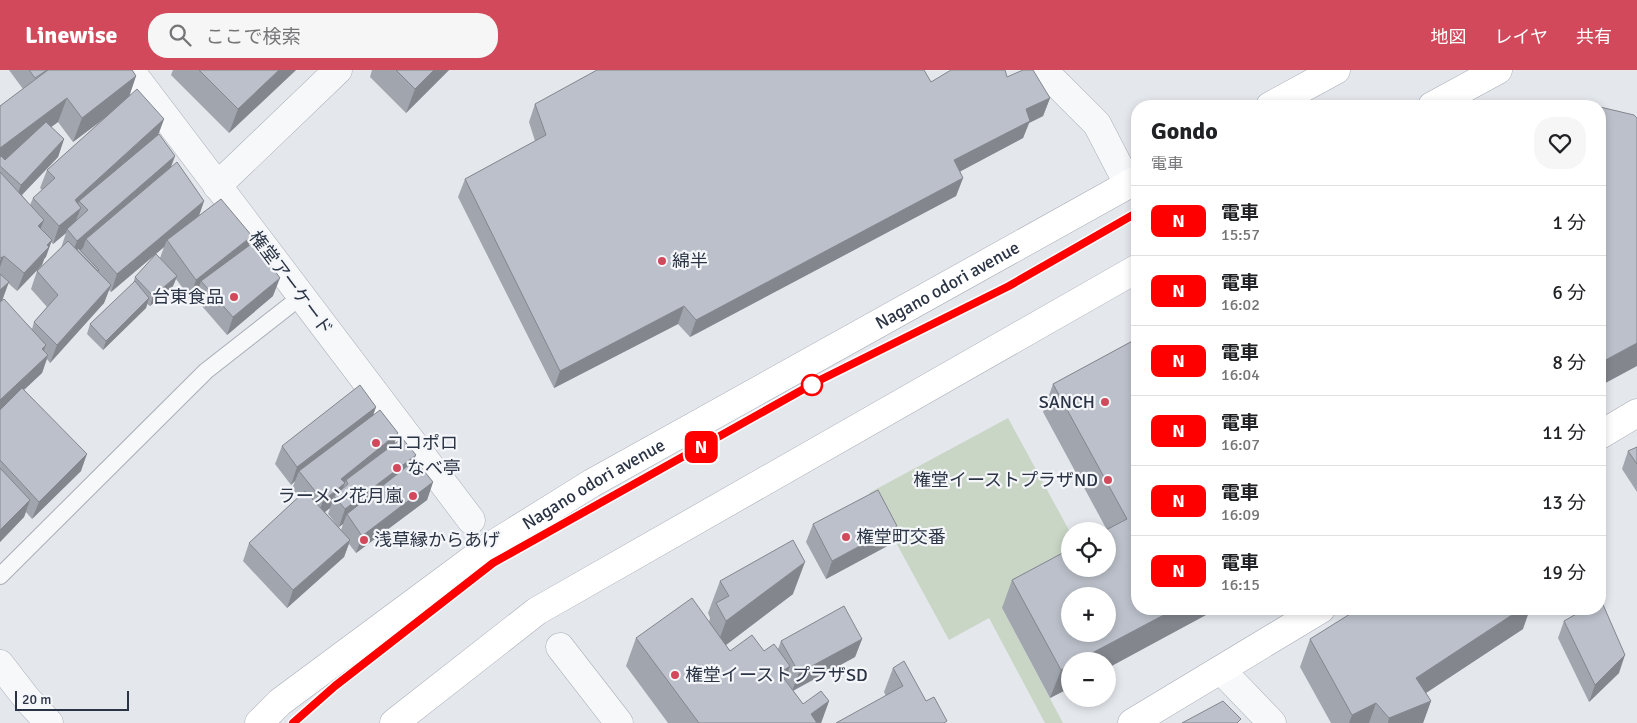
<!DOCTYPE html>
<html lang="ja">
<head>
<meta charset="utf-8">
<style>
	body { margin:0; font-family:Signika,"Noto Sans JP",sans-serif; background:#f6f6f6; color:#202124; height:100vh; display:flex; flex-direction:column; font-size:19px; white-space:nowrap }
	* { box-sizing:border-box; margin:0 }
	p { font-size:16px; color:#757577 }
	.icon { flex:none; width:28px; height:28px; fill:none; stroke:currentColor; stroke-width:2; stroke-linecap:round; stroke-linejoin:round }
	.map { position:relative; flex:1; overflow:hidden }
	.sheet { position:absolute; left:1131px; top:30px; width:475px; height:515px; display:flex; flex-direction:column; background:#fff; border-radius:20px; box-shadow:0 2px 8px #0003 }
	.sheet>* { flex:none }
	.badge { padding:0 10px; border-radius:8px; font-size:18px; line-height:32px }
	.fabs { position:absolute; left:1061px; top:452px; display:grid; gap:10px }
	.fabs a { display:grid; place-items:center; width:55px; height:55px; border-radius:50%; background:#fff; box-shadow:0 2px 8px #0003; font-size:25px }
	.scale { position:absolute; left:15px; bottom:12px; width:114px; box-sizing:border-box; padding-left:5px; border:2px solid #2b3445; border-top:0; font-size:14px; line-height:18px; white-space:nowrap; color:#2b3445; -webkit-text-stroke:4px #f4f6f9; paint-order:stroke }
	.map>.badge { position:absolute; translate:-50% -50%; box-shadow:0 0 0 2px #fff }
	.round { display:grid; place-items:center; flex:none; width:52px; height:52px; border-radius:20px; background:#f6f6f6 }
	.overview { display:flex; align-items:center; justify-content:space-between; height:85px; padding:0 20px }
	h1 { font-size:24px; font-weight:700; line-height:38px }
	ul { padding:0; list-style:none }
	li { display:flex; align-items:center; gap:15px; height:70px; padding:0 20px; border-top:1px solid #e0e0e0 }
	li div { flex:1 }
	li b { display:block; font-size:19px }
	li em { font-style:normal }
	li .badge { min-width:55px; font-weight:700; text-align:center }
	header { display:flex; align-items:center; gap:30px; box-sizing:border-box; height:70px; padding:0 25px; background:#d1495b; color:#fff }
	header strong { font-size:24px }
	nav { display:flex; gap:28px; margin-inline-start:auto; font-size:18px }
	.search { width:350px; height:45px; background:#f6f6f6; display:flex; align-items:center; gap:12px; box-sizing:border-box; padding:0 18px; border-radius:20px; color:#757577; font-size:19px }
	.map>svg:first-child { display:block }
</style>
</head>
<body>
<header>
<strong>Linewise</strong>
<div class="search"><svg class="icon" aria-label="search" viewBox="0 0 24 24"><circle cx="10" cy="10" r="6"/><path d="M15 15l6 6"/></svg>ここで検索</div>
<nav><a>地図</a><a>レイヤ</a><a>共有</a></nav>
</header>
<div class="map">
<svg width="1637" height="653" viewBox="0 0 1637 653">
	<rect width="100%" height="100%" fill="#e4e7ec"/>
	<polygon fill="#c9d6c5" points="1008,348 1070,462 1070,499 1002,538 1063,653 1045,653 989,548 949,570 869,423"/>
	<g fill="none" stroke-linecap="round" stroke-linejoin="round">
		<defs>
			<polyline id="lane" points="0,506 206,301 289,236"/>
			<g id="street">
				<polyline points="130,0 471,450"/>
				<polyline points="1043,0 1097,54 1128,114"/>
				<polyline points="217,116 338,0"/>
				<polyline points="560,577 619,653"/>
				<polyline points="0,594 27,629 49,653"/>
				<polyline points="1221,600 1272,653"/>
			</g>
			<g id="secondary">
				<polyline points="1270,36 1336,0"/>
				<polyline points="1432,36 1498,0"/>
				<polyline points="1600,365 1637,343"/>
				<path id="s1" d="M259,653L280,632L489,477L592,413L1138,109"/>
				<polyline points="394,653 537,541 1138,198"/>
				<polyline points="1132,653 1321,539"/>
			</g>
		</defs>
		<use href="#lane" stroke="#a9aeb7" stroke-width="18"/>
		<use href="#street" stroke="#a9aeb7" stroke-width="29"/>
		<use href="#secondary" stroke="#a9aeb7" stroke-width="29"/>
		<use href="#lane" stroke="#f7f8fa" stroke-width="16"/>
		<use href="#street" stroke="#f7f8fa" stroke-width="28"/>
		<use href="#secondary" stroke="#fff" stroke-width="28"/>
	</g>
	<g fill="#a1a5ae" fill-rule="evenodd">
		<path d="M9,0H132L136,6L129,26L164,49L158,66L175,86L171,97L204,131L199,146L249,175L273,226L227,265L195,228L197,223L190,228L176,209L173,216L150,236L147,234L146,238L103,280L87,264L90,254L133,214L135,207L165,194L160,188L164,177L111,222L109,220L104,233L50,293L47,289L42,303L24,320L81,401L32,449L26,442L24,447L0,472V36L23,19ZM104,49L47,100L40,118L42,120L33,128L30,135L22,125L58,87L64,69L51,57L58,52L73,72ZM66,163L61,178L37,201L31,219L47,237L34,252L32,259L2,231L8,213L17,221L42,195L51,172L53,174Z"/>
		<polygon points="173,0 296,0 229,63 171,5"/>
		<polygon points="372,0 449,0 406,43 370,7"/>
		<polygon points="1007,7 1050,28 1043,46 1029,53 1023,68 960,101 963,108 956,126 690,267 678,254 554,318 458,127 465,109 535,71 529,52 535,34"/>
		<polygon points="1138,268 1138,539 1217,539 1050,628 1002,538 1012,510 1107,460 1043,342 1053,314"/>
		<path d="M376,337L373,345L395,373L433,412L427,430L356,483L349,474L344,487L287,538L243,491L249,473L299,427L292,419L295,411L291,415L275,394L282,376ZM330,438L328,444L337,455L325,442ZM343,454L341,460L339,457Z"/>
		<polygon points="1637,377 1637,422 1622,399 1628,381"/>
		<polygon points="813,454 891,474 826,509 806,472"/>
		<polygon points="720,511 793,524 726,575 730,581 764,581 778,579 781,571 862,569 855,587 793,621 803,634 829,631 821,653 668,653 626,596 636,568 709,552 710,548 708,543"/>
		<polygon points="1541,539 1554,539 1544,545"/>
		<polygon points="1564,551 1619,603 1589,632 1558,568"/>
		<polygon points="1523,559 1426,623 1431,631 1423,653 1331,653 1300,597 1310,569"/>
		<polygon points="893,598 926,631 886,626 884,622"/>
	</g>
	<g fill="#83868d">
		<polygon points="279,0 296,0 229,63 238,39"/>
		<polygon points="434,0 449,0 406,43 415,19"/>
		<polygon points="136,6 128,30 73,72 82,48"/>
		<polygon points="67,28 58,52 0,95 0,78"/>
		<polygon points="1050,28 1043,46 1029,53 1023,68 948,108 954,90 1026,39"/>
		<polygon points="164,49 157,67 79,131 75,143 81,138 74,155 67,159 66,163 53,174 59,156 75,130"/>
		<polygon points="64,69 58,87 14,133 21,115"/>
		<polygon points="175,86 168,104 86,169 83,178 70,189 77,171"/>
		<polygon points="963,108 956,126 690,267 696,250"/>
		<polygon points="204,131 198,148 167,170 164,177 111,222 117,204"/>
		<polygon points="44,150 37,167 38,156"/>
		<polygon points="252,166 246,184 201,211 197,223 190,228 196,210"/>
		<polygon points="52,170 46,187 44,189 42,195 17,221 24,203 47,175"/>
		<polygon points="4,186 0,197 0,191 1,188"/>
		<polygon points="177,206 173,216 150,236 153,226"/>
		<polygon points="280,208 273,226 227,265 233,247"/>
		<polygon points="9,212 0,236 0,220"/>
		<polygon points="111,215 104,233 50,293 57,275"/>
		<polygon points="149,228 146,238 103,280 106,271"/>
		<polygon points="684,236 678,254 554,318 560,301"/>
		<polygon points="1637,273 1637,296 1600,316 1600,293"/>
		<polygon points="46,275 39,292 48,285 42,303 0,342 0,330"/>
		<polygon points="376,337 370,354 299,401 295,411 291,415 297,397"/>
		<polygon points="398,363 392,381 348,414 346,410 338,431 334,426 330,438 316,449 323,431 341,409"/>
		<polygon points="87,384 81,401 32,449 39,432"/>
		<polygon points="416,385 409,403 347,444 343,454 339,457 345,439"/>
		<polygon points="433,412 427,430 356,483 362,466"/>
		<polygon points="30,430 24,447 0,472 0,460"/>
		<polygon points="897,456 891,474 826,509 832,491"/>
		<polygon points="350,470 344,487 287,538 293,520"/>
		<polygon points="805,492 793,524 714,584 726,551"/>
		<polygon points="1175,539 1217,539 1108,598 1108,591 1077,591"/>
		<polygon points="1521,539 1530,539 1523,559 1406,636 1416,608"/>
		<polygon points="1547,539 1554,539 1544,545"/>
		<polygon points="862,569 855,587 792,621 799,603"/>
		<polygon points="1625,585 1619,603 1589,632 1595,615"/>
		<polygon points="1070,595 1070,618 1050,628 1061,600"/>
		<polygon points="790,596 779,624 780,603"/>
		<polygon points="829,631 821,653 808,653 811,644"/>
		<polygon points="1431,631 1423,653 1388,653 1389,648"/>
		<polygon points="1376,633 1369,653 1349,653 1352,645"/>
	</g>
	<g fill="#bbc0ca" stroke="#83868d" fill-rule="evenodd">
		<polygon points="29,0 47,0 35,8"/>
		<polygon points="48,0 132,0 136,6 82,48 67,28 0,78 0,36"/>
		<polygon points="199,0 279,0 238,39"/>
		<polygon points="396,0 434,0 415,19"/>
		<polygon points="597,0 924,0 931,12 951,0 1005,0 1007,7 1023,0 1033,0 1050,28 1026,39 1030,51 954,90 963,108 696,250 684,236 560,301 465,109 546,65 535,34"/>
		<polygon points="137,19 164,49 75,130 81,138 59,156 33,128 55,108 47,100"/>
		<polygon points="1600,37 1634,45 1637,48 1637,273 1600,293"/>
		<polygon points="46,52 64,69 21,115 0,96 0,87 1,86 5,90"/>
		<polygon points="159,64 175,86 77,171 67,159 88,140 79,131"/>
		<polygon points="177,92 204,131 117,204 86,169"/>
		<polygon points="0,102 44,150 38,156 52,170 47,175 49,177 24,203 4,186 1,188 0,187"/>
		<polygon points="221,129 252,166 196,210 167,170"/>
		<polygon points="68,171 111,215 57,275 34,252 58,225 37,201"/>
		<polygon points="254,172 280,208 233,247 201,211"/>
		<polygon points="78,178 99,200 98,201 77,180"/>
		<polygon points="156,184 177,206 153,226 135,207"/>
		<polygon points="0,204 9,212 0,220"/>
		<polygon points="135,211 149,228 106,271 90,254"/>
		<polygon points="4,229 46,275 42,279 48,285 0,330 0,232"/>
		<path d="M1138,268V539H1175L1077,591H1070V595L1061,600L1012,510L1070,479V499H1108V461H1104L1127,449L1053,314ZM1070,526H1108V564H1070Z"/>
		<polygon points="360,315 376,337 297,397 282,376"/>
		<polygon points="22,318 87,384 39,432 0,390 0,340"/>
		<polygon points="380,340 398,363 341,409 345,413 323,431 299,401"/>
		<polygon points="402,368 416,385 345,439 334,426 348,414 346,410"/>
		<polygon points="1637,377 1637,394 1628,381"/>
		<polygon points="415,390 433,412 362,466 347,444"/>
		<polygon points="0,398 30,430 0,460"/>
		<polygon points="878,420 897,456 832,491 813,454"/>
		<polygon points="305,421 350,470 293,520 249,473"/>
		<polygon points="793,470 805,492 726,551 716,533 729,526 720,511"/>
		<polygon points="692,528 730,581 752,565 764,581 774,574 790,596 780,603 803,634 821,621 829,631 811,644 817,653 699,653 636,568"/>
		<polygon points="1601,530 1625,585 1595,615 1564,551 1585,539 1600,539 1600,531"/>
		<polygon points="844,536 862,569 799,603 781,571"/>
		<polygon points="1358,539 1521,539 1416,608 1431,631 1389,648 1376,633 1352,645 1310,569"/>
		<polygon points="904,591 926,631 934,627 947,651 944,653 836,653 903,616 893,598"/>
		<polygon points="1223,631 1241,649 1237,653 1182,653"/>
	</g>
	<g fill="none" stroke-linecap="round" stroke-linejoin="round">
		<defs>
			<polyline id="line" points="293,653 335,616 493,493 818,311 1009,216 1138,142"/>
		</defs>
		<use href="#line" stroke="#fff" stroke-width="11"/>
		<use href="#line" stroke="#f00" stroke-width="8"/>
	</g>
	<g fill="#d1495b" stroke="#f4f6f9" stroke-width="2">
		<circle cx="662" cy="191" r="5"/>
		<circle cx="234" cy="227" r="5"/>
		<circle cx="1105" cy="332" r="5"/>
		<circle cx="376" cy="373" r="5"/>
		<circle cx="397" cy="398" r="5"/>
		<circle cx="1108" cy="410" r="5"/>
		<circle cx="413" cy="426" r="5"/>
		<circle cx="846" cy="467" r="5"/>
		<circle cx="364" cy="470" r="5"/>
		<circle cx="675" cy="605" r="5"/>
	</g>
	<circle fill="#fff" stroke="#f00" stroke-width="2.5" cx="812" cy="315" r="10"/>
	<g text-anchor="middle" stroke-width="4.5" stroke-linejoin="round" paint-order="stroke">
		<g font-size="18" fill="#2b3445" stroke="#f4f6f9" text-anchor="start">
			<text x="672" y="197">綿半</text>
			<text x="224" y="233" text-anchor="end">台東食品</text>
			<text x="1095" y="338" text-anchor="end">SANCH</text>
			<text x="386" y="379">ココポロ</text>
			<text x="407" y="404">なべ亭</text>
			<text x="1098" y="416" text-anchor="end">権堂イーストプラザND</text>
			<text x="403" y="432" text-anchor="end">ラーメン花月嵐</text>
			<text x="856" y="473">権堂町交番</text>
			<text x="374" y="476">浅草縁からあげ</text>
			<text x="685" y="611">権堂イーストプラザSD</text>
		</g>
		<g font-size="18" fill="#2b3445" stroke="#f4f6f9">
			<text transform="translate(291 213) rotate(53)" y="6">権堂アーケード</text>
			<text dy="6" stroke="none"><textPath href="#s1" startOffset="818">Nagano odori avenue</textPath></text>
			<text dy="6" stroke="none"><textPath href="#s1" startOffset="412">Nagano odori avenue</textPath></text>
		</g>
	</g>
</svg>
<div class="fabs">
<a><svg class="icon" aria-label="locate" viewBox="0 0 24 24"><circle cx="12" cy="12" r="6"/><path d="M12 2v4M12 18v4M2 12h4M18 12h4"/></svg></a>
<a>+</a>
<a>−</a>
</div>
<div class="scale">20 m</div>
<b class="badge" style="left:701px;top:377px;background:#f00;color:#fff">N</b>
<section class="sheet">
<div class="overview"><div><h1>Gondo</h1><p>電車</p></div><a class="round"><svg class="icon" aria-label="heart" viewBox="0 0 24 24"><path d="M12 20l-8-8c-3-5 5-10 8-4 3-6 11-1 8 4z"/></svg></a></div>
<ul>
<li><span class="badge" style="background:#f00;color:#fff">N</span><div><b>電車</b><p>15:57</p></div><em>1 分</em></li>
<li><span class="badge" style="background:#f00;color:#fff">N</span><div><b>電車</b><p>16:02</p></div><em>6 分</em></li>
<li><span class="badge" style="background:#f00;color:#fff">N</span><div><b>電車</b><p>16:04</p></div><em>8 分</em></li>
<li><span class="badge" style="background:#f00;color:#fff">N</span><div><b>電車</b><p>16:07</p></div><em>11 分</em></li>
<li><span class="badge" style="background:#f00;color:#fff">N</span><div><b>電車</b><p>16:09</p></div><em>13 分</em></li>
<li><span class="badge" style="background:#f00;color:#fff">N</span><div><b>電車</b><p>16:15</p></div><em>19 分</em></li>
</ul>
</section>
</div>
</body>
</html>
